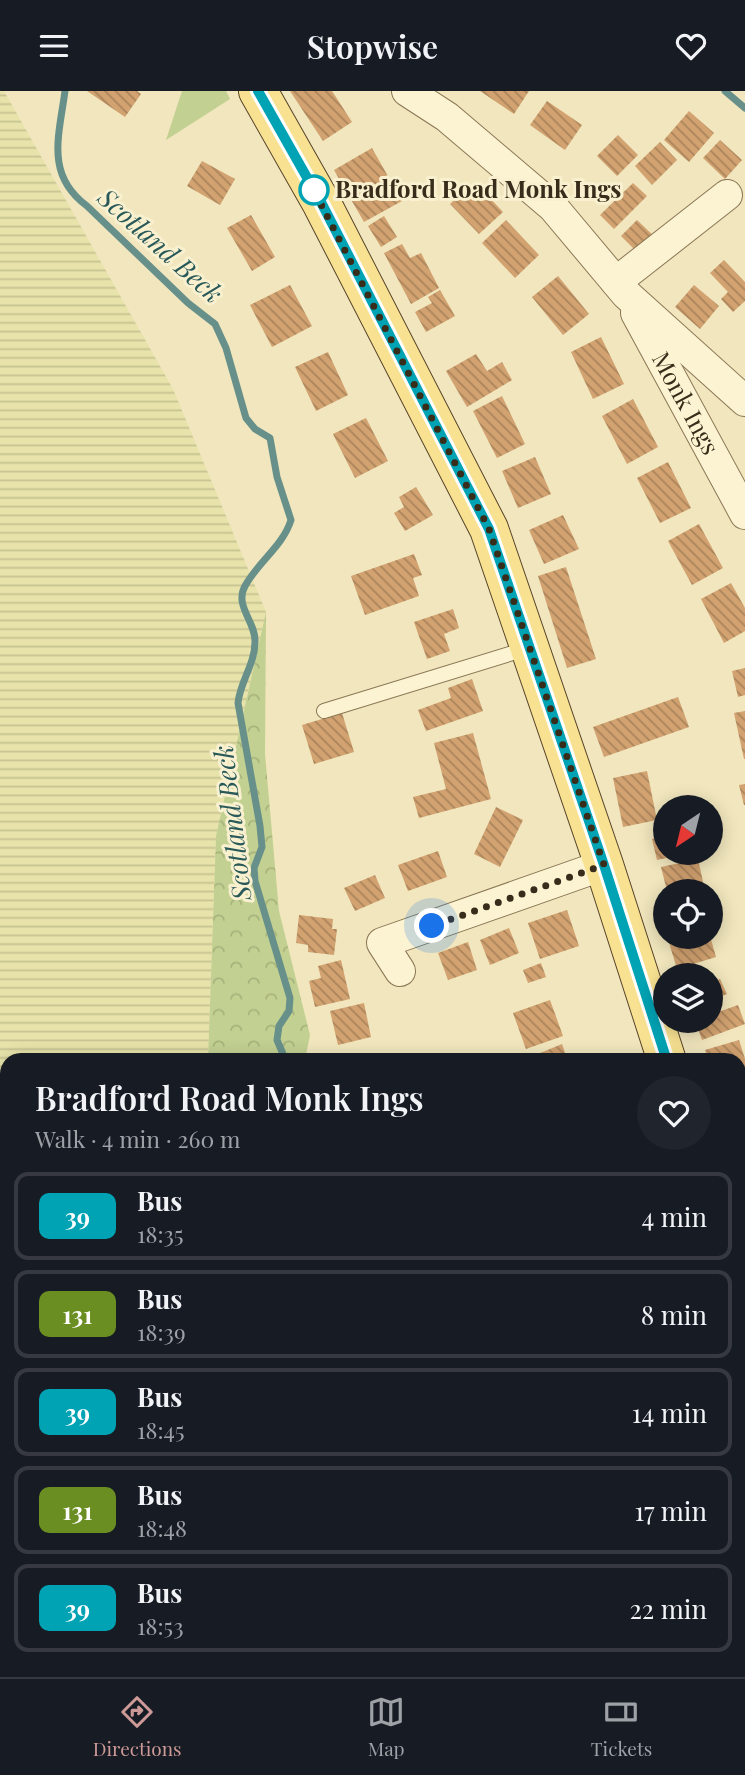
<!DOCTYPE html>
<html lang="en">
<head>
<meta charset="utf-8">
<style>
	body { margin:0; font-family:"Playfair Display",serif; background:#20242c; color:#f1f3f6; height:100vh; display:flex; flex-direction:column; font-size:26px; white-space:nowrap }
	* { box-sizing:border-box; margin:0 }
	p { font-size:23px; color:#9ea1a6 }
	.icon { flex:none; width:38px; height:38px; fill:none; stroke:currentColor; stroke-width:2; stroke-linecap:round; stroke-linejoin:round }
	.map { position:relative; flex:1; overflow:hidden }
	.sheet { position:absolute; left:0px; top:962px; width:746px; height:625px; display:flex; flex-direction:column; background:#171b24; border-radius:21px 21px 0 0; box-shadow:0 4px 18px #0003 }
	.sheet>* { flex:none }
	.badge { padding:0 14px; border-radius:10px; font-size:24px; line-height:46px }
	.needle { width:46px; rotate:215deg }
	.tools { position:absolute; left:653px; top:704px; display:grid; gap:14px }
	.tools a { display:grid; place-items:center; width:70px; height:70px; border-radius:50%; background:#171b24; box-shadow:0 4px 18px #0003; font-size:35px }
	.you { position:absolute; width:35px; height:35px; margin:-18px; border:5px solid #fff; border-radius:50%; background:#1a73e8; box-shadow:0 0 0 10px #1a73e833 }
	.map>.badge { position:absolute; translate:-50% -50%; box-shadow:0 0 0 4px #fff }
	.round { display:grid; place-items:center; flex:none; width:74px; height:74px; border-radius:37px; background:#20242c }
	.summary { display:flex; align-items:center; justify-content:space-between; height:119px; padding:0 35px }
	h1 { font-size:33px; font-weight:600; line-height:52px }
	ul { padding:0; list-style:none }
	li { display:flex; align-items:center; gap:21px; height:88px; margin:0 14px 10px; padding:0 21px; border:4px solid #363941; border-radius:14px }
	li div { flex:1 }
	li b { display:block; font-size:26px }
	li em { font-style:normal }
	li .badge { min-width:77px; font-weight:700; text-align:center }
	header { display:flex; justify-content:space-between; align-items:center; height:91px; padding:0 35px; background:#171b24; font-size:32px; font-weight:600 }
	.dock { display:flex; justify-content:space-around; align-items:center; height:98px; border-top:2px solid #363941; background:#171b24; font-size:19px; color:#9ea1a6 }
	.dock a { display:grid; justify-items:center; gap:4px }
	.dock .on { color:#cc9996 }
	.map>svg:first-child { display:block }
</style>
</head>
<body>
<header><svg class="icon" aria-label="menu" viewBox="0 0 24 24"><path d="M4 6h16M4 12h16M4 18h16"/></svg>Stopwise<svg class="icon" aria-label="heart" viewBox="0 0 24 24"><path d="M12 20l-8-8c-3-5 5-10 8-4 3-6 11-1 8 4z"/></svg></header>
<div class="map">
<svg width="745" height="1586" viewBox="0 0 745 1586">
	<defs>
		<pattern id="farmland-rules" width="6" height="5" patternUnits="userSpaceOnUse" patternTransform="scale(1.75)"><rect width="6" height="5" fill="#e7e3aa"/><path d="M0 2.5h6" fill="none" stroke="#c7c392"/></pattern>
		<pattern id="forest-crowns" width="20" height="18" patternUnits="userSpaceOnUse" patternTransform="scale(1.75)"><rect width="20" height="18" fill="#c2d091"/><path d="M2 6a3 3 0 1 1 6 0M12 15a3 3 0 1 1 6 0" fill="none" stroke="#a7b37c"/></pattern>
		<pattern id="building-back-hatch" width="6" height="6" patternUnits="userSpaceOnUse" patternTransform="scale(1.75)"><rect width="6" height="6" fill="#d2a270"/><path d="M-1 5l2 2M0 0l6 6M5-1l2 2" fill="none" stroke="#ab845b"/></pattern>
	</defs>
	<rect width="100%" height="100%" fill="#f1e6bd"/>
	<polygon fill="url(#farmland-rules)" points="4,0 173,298 266,521 216,745 208,969 7,970 7,1580 127,1580 124,1586 0,1586 0,1"/>
	<g fill="#c2d091">
		<polygon points="182,0 226,0 230,8 166,49"/>
		<polygon points="739,1457 745,1459 745,1586 281,1586 279,1580 738,1580"/>
	</g>
	<g fill="url(#forest-crowns)">
		<polygon points="266,521 265,663 279,820 310,944 305,969 208,969 216,745"/>
		<polygon points="139,1580 279,1580 281,1586 138,1586"/>
	</g>
	<g fill="none" stroke-linecap="round" stroke-linejoin="round">
		<g stroke="#68908a" stroke-width="7">
			<path d="M65,0C59,45 45,84 87,115L188,212L215,233L226,257L246,327L255,338L270,347L277,386L291,429C283,455 258,471 245,495C234,515 256,531 255,551C255,573 240,591 238,612L260,735L262,756L254,777L255,790L290,907L289,920L279,935L277,949L286,970"/>
			<polyline points="725,0 745,17"/>
			<polyline points="371,1586 373,1580"/>
		</g>
	</g>
	<g fill="url(#building-back-hatch)">
		<polygon points="87,0 137,0 141,3 125,26"/>
		<polygon points="290,0 332,0 352,31 323,50"/>
		<polygon points="480,0 529,0 514,23"/>
		<polygon points="547,10 582,34 565,59 530,34"/>
		<polygon points="689,20 714,42 689,71 664,49"/>
		<polygon points="618,44 638,64 617,85 597,65"/>
		<polygon points="720,49 742,69 725,88 703,67"/>
		<polygon points="660,51 677,69 652,94 635,75"/>
		<polygon points="372,57 402,110 364,131 334,79"/>
		<polygon points="202,70 235,88 220,114 187,95"/>
		<polygon points="633,92 647,105 614,138 600,124"/>
		<polygon points="469,95 481,108 486,103 503,121 479,143 450,113"/>
		<polygon points="251,124 275,166 252,180 227,137"/>
		<polygon points="384,125 397,146 381,156 368,135"/>
		<polygon points="506,129 539,164 515,187 482,152"/>
		<polygon points="637,129 657,148 641,165 621,145"/>
		<polygon points="402,153 410,167 421,162 439,197 411,213 384,162"/>
		<polygon points="724,169 745,191 745,210 733,221 721,208 728,201 710,182"/>
		<polygon points="558,185 589,223 563,244 532,206"/>
		<polygon points="290,194 312,235 272,256 250,214"/>
		<polygon points="694,194 719,215 700,238 675,216"/>
		<polygon points="440,199 455,225 426,241 415,221 432,212 428,206"/>
		<polygon points="601,246 624,293 593,308 571,261"/>
		<polygon points="328,261 348,304 316,320 295,276"/>
		<polygon points="476,263 487,280 502,271 512,289 467,316 446,280"/>
		<polygon points="502,305 525,353 497,367 473,320"/>
		<polygon points="633,308 658,356 627,373 602,325"/>
		<polygon points="366,327 388,370 355,387 333,343"/>
		<polygon points="535,366 551,403 518,417 502,380"/>
		<polygon points="668,371 691,417 660,432 637,387"/>
		<polygon points="416,396 433,424 405,440 394,422 404,416 399,406"/>
		<polygon points="563,424 579,458 544,473 529,439"/>
		<polygon points="699,433 723,477 692,494 668,450"/>
		<polygon points="414,463 422,484 413,487 419,505 365,524 351,485"/>
		<polygon points="566,476 596,568 567,577 538,485"/>
		<polygon points="731,492 745,517 745,540 724,552 701,508"/>
		<polygon points="453,518 459,537 444,543 450,560 427,568 414,531"/>
		<polygon points="745,577 745,604 738,606 732,580"/>
		<polygon points="472,588 483,620 426,640 418,619 451,607 448,597"/>
		<polygon points="678,606 689,636 604,666 593,636"/>
		<polygon points="745,620 745,668 744,668 734,622"/>
		<polygon points="342,622 354,661 314,673 302,634"/>
		<polygon points="473,642 491,708 419,727 413,706 446,698 434,652"/>
		<polygon points="647,680 657,729 623,736 613,687"/>
		<polygon points="745,693 745,714 744,714 739,694"/>
		<polygon points="496,716 523,729 500,776 474,763"/>
		<polygon points="665,745 665,761 689,762 657,769 652,748"/>
		<polygon points="438,760 447,786 408,800 398,774"/>
		<polygon points="698,768 705,800 667,800 661,776"/>
		<polygon points="375,784 385,807 355,820 344,797"/>
		<polygon points="567,819 579,855 540,868 528,832"/>
		<polygon points="299,824 333,828 332,838 337,838 334,864 308,861 308,854 296,852"/>
		<polygon points="509,837 519,862 490,874 480,849"/>
		<polygon points="667,845 710,845 716,866 677,878"/>
		<polygon points="468,851 477,879 448,889 438,862"/>
		<polygon points="341,869 350,908 315,916 309,890 321,887 318,875"/>
		<polygon points="541,872 546,886 528,892 523,879"/>
		<polygon points="720,888 727,903 710,910 710,892"/>
		<polygon points="550,909 563,945 526,958 513,922"/>
		<polygon points="364,912 371,946 338,954 330,920"/>
		<polygon points="738,914 745,933 702,949 695,929 710,929 710,924"/>
		<polygon points="739,949 745,968 745,994 738,996 738,970 708,970 705,959"/>
		<polygon points="562,953 568,970 535,970 533,965"/>
		<polygon points="745,1005 745,1043 738,1044 738,1007"/>
		<polygon points="745,1053 745,1077 744,1077 739,1055"/>
	</g>
	<g fill="none" stroke-linecap="round" stroke-linejoin="round">
		<defs>
			<polyline id="service" points="324,620 529,557"/>
			<g id="minor">
				<polyline points="407,0 447,26 553,116 626,203 745,310"/>
				<polyline points="616,191 727,104"/>
				<path id="s1" d="M636,222L745,423"/>
				<polyline points="400,880 382,852 604,774"/>
				<polyline points="738,1127 745,1124"/>
			</g>
			<g id="primary">
				<polyline points="258,0 322,113 489,438 604,774 667,970"/>
				<polyline points="738,1194 745,1215"/>
			</g>
		</defs>
		<use href="#service" stroke="#8a7655" stroke-width="16"/>
		<use href="#minor" stroke="#8a7655" stroke-width="32"/>
		<use href="#primary" stroke="#57442a" stroke-width="40"/>
		<use href="#service" stroke="#fbf3d1" stroke-width="14"/>
		<use href="#minor" stroke="#fbf3d1" stroke-width="30"/>
		<use href="#primary" stroke="#f8e292" stroke-width="38"/>
	</g>
	<g fill="none" stroke-linecap="round" stroke-linejoin="round">
		<defs>
			<polyline id="line" points="258,0 322,113 489,438 604,774 667,970"/>
		</defs>
		<use href="#line" stroke="#fff" stroke-width="16"/>
		<use href="#line" stroke="#00a3b4" stroke-width="10"/>
		<polyline stroke="#382c1b" stroke-width="7" stroke-dasharray="0 12.6" points="314,99 309,90 489,438 604,774 432,835"/>
	</g>
	<circle fill="#fff" stroke="#00a3b4" stroke-width="3.5" cx="314" cy="99" r="14"/>
	<g text-anchor="middle" stroke-width="6" stroke-linejoin="round" paint-order="stroke">
		<g font-size="24" font-weight="bold" fill="#382c1b" stroke="#f8f0ce" text-anchor="start">
			<text x="335" y="107">Bradford Road Monk Ings</text>
		</g>
		<g font-size="24" fill="#382c1b" stroke="#f8f0ce">
			<text dy="8" stroke="none"><textPath href="#s1" startOffset="103">Monk Ings</textPath></text>
		</g>
		<g font-size="26" font-style="italic" fill="#295859" stroke="#f8f0ce">
			<text transform="translate(160 155) rotate(42)" y="9">Scotland Beck</text>
			<text transform="translate(233 732) rotate(-97)" y="9">Scotland Beck</text>
		</g>
	</g>
</svg>
<div class="tools">
<a><svg class="needle" viewBox="-14 -14 28 28"><path d="M0-13l5 13h-10z" fill="#e53935"/><path d="M0 13l5-13h-10z" fill="#9ea1a6"/></svg></a>
<a><svg class="icon" aria-label="locate" viewBox="0 0 24 24"><circle cx="12" cy="12" r="6"/><path d="M12 2v4M12 18v4M2 12h4M18 12h4"/></svg></a>
<a><svg class="icon" aria-label="layers" viewBox="0 0 24 24"><path d="M12 4l9 5-9 5-9-5zM3 14l9 5 9-5"/></svg></a>
</div>
<div class="you" style="left:432px;top:835px"></div>
<section class="sheet">
<div class="summary"><div><h1>Bradford Road Monk Ings</h1><p>Walk · 4 min · 260 m</p></div><a class="round"><svg class="icon" aria-label="heart" viewBox="0 0 24 24"><path d="M12 20l-8-8c-3-5 5-10 8-4 3-6 11-1 8 4z"/></svg></a></div>
<ul>
<li><span class="badge" style="background:#00a3b4;color:#fff">39</span><div><b>Bus</b><p>18:35</p></div><em>4 min</em></li>
<li><span class="badge" style="background:#6b8e23;color:#fff">131</span><div><b>Bus</b><p>18:39</p></div><em>8 min</em></li>
<li><span class="badge" style="background:#00a3b4;color:#fff">39</span><div><b>Bus</b><p>18:45</p></div><em>14 min</em></li>
<li><span class="badge" style="background:#6b8e23;color:#fff">131</span><div><b>Bus</b><p>18:48</p></div><em>17 min</em></li>
<li><span class="badge" style="background:#00a3b4;color:#fff">39</span><div><b>Bus</b><p>18:53</p></div><em>22 min</em></li>
</ul>
</section>
</div>
<nav class="dock">
<a class="on"><svg class="icon" aria-label="directions" viewBox="0 0 24 24"><path d="M12 3l9 9-9 9-9-9zM9 14v-3h6M13 9l2 2-2 2"/></svg>Directions</a>
<a><svg class="icon" aria-label="map" viewBox="0 0 24 24"><path d="M3 6l6-2 6 2 6-2v14l-6 2-6-2-6 2zM9 4v14M15 6v14"/></svg>Map</a>
<a><svg class="icon" aria-label="tickets" viewBox="0 0 24 24"><path d="M3 7h18v10H3zM15 7v10"/></svg>Tickets</a>
</nav>
</body>
</html>
